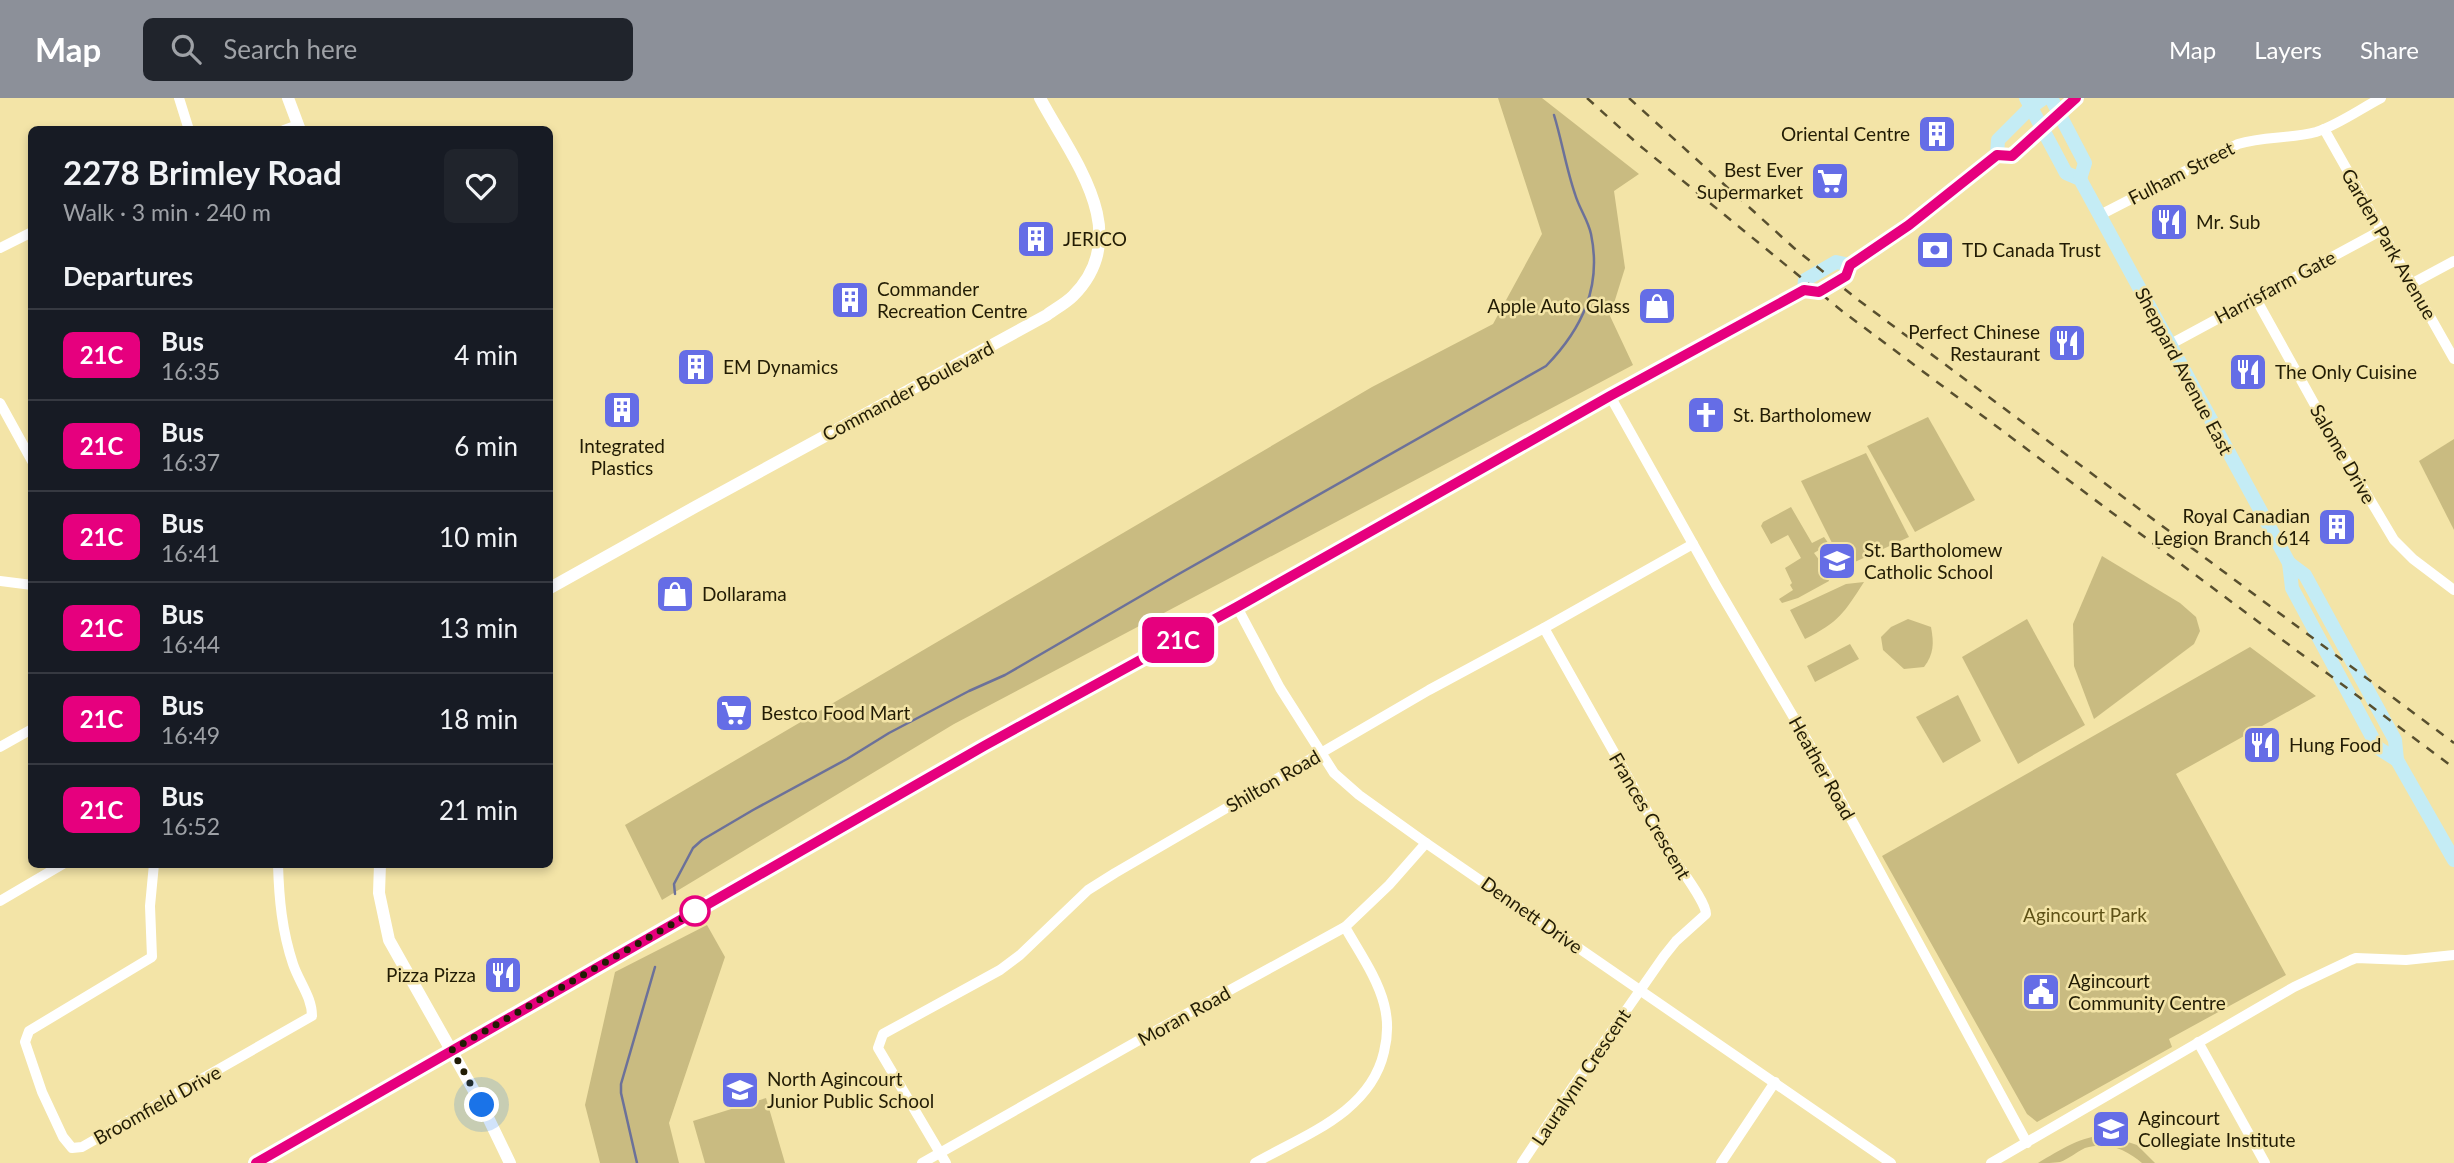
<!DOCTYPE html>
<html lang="en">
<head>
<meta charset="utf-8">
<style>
	body { margin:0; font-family:Lato,sans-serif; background:#20242c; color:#f1f3f6; height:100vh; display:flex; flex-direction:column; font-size:26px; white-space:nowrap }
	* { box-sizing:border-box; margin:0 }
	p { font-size:23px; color:#9ea1a6 }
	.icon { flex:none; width:38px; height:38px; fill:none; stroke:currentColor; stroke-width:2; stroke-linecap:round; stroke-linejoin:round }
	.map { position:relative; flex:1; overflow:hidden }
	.panel { position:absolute; left:28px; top:28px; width:525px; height:742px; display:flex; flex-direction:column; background:#171b24; border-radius:10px; box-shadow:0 4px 10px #0003 }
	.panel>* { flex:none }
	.badge { padding:0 14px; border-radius:10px; font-size:24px; line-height:46px }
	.you { position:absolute; width:35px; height:35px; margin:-18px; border:5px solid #fff; border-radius:50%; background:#1a73e8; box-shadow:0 0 0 10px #1a73e833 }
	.map>.badge { position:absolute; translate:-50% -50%; box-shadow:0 0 0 4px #fff }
	h2 { padding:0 35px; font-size:26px; line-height:63px }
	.round { display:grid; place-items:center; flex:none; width:74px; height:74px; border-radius:10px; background:#20242c }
	.head { display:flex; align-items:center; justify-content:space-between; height:119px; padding:0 35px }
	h1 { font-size:33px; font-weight:700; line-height:52px }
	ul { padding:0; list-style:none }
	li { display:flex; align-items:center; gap:21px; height:91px; padding:0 35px; border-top:2px solid #363941 }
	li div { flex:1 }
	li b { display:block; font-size:26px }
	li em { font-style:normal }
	li .badge { min-width:77px; font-weight:700; text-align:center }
	header { display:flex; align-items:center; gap:42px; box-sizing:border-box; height:98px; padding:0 35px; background:#8c9099; color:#fff }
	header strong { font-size:33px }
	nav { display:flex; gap:38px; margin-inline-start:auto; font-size:24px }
	.search { width:490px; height:63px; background:#20242c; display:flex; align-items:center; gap:18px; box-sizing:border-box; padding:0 24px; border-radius:10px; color:#9ea1a6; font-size:26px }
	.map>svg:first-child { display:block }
</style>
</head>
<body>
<header>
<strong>Map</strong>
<div class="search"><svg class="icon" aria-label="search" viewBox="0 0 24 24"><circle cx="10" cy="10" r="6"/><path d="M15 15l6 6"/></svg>Search here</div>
<nav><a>Map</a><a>Layers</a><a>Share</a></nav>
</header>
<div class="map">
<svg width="2454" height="1065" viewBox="0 0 2454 1065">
	<rect width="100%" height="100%" fill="#f3e4a7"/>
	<g fill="#c9bb81">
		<polygon points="1498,0 1542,0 1639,76 1614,93 1625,170 1610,218 1633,267 954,626 662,802 625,727 1372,289 1493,226 1542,136"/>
		<polygon points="1928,319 1975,402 1915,434 1867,348"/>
		<polygon points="2454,341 2454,432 2419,363"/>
		<polygon points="1866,355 1909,439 1844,469 1801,383"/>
		<polygon points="1791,409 1812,445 1824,439 1829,446 1814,455 1829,475 1827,477 1829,483 1798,500 1782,505 1779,501 1793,492 1790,487 1792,485 1785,470 1801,460 1788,437 1771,446 1761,428 1763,424"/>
		<polygon points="2102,458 2180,505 2196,519 2200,533 2194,546 2094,621 2074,568 2073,526"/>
		<path d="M1864,484C1844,515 1839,524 1805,541L1790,512L1846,486Z"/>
		<path d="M1908,521L1931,529C1934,545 1934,556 1924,569L1904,571L1883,552L1881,539L1891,529Z"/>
		<polygon points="2027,521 2085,627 2018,666 1962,559"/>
		<polygon points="1850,546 1859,561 1815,584 1807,568"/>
		<polygon points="2250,549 2316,598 2176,676 2286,877 2169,941 2172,949 2037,1024 2027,1016 1882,758"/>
		<polygon points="1958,597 1981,643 1943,665 1916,619"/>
		<polygon points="707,827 725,859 669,1025 679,1065 600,1065 585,1007 615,874"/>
		<polygon points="766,1000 785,1065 705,1065 693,1023"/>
		<path d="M2107,1037L2137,1047L2155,1065H2142C2126,1051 2106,1043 2085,1050C2076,1054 2069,1061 2060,1064C2054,1065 2045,1065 2038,1065C2060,1052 2081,1038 2107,1037Z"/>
	</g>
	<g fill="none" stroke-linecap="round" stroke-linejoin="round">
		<g stroke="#6c7199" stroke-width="2.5">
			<path d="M675,796L674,786L693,750L702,742L753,712L847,661L889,635L969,593L1005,577L1177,477L1546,268C1582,231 1602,189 1591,136C1588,122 1579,110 1575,96C1566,70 1562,43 1554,17"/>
			<polyline points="637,1065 621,995 621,986 655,869"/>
		</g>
		<g stroke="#fff" stroke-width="10">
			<polyline points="179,0 189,32"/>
			<polyline points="2324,31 2454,261"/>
			<polyline points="284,32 298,27"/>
			<path d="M2100,117L2238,46C2263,38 2290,41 2316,34C2338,27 2360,11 2381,0"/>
			<polyline points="0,150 32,134"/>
			<polyline points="2413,185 2454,163"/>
			<polyline points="2256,201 2331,336 2394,442 2413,461 2454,492"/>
			<polyline points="2169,247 2382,132"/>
			<polyline points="1610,298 1716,487 1824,671 2027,1045"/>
			<polyline points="0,305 32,363"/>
			<polyline points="0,483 32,487"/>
			<polyline points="1237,509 1280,590 1334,675 1359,697 1426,745 1891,1065"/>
			<polyline points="0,649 32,631"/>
			<path d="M154,766L150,808L152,859L29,933L25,944L42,994L63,1039L72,1050L82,1049L96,1041L312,918C312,899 299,884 293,866C282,833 279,801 278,766"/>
			<polyline points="0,803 63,766"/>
			<polyline points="2198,944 2265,1065"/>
			<polyline points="922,1065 1157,932 1345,829 1389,787 1426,745"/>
			<polyline points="946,1065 878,950 883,936 1000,872 1020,857 1088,792 1115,775 1429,592 1544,530 1693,446"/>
			<path d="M1255,1065C1304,1037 1370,1015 1384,954C1388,938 1388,921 1384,906C1377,879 1359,854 1345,829"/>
			<path d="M1522,1065L1572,990L1664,858L1676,843L1706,816C1706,804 1681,772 1673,759L1544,530"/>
			<polyline points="1721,1065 1775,984"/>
			<polyline points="1991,1065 2294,889 2351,862 2356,860 2406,862 2454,857"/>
		</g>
		<g stroke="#fff" stroke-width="12">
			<polyline points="288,0 300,32"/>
			<path d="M550,490L695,409L1047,217C1055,211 1066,205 1073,198C1136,135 1071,59 1040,0"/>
			<polyline points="380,766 379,795 389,842 482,1007 510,1065"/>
		</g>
		<g stroke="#c4ecf5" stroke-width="14">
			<polyline points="2026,0 2066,75 2080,81 2289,465 2292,490 2378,650 2397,662"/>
			<polyline points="2051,0 2085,65 2080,81"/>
			<polyline points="1997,57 1998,42 2031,9 2044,0"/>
			<polyline points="1804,192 1805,182 1836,164 1850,167"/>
			<polyline points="2289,465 2305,477 2395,642 2397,662 2454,762"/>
			<polyline points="256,1065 984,648 1237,509 1619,293 1804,192 1819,194 1846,178 1850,167 1908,127 1997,57 2012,58 2076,0"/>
		</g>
		<g stroke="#584f2e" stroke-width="2.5" stroke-dasharray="9 9" stroke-linecap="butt">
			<polyline points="1587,0 1639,47 1842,213 2454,670"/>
			<polyline points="1629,0 1794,150 1857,201 2454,645"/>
		</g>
	</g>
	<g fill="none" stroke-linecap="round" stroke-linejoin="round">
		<defs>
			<polyline id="line" points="256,1065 984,648 1237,509 1610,298 1804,192 1819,194 1846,178 1850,167 1909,127 1997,57 2012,58 2076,0"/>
		</defs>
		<use href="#line" stroke="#fff" stroke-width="16"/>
		<use href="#line" stroke="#e6007e" stroke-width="10"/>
		<polyline stroke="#221c04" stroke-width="7" stroke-dasharray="0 12.6" points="482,1007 452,952 695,813"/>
	</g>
	<defs>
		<symbol id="building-square" viewBox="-11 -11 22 22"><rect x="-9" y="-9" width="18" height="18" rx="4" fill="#656de6" stroke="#f3e4a7"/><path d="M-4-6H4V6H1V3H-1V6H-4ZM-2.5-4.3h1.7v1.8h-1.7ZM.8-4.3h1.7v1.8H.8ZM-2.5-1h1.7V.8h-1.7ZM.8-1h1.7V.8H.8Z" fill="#fff"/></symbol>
		<symbol id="supermarket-square" viewBox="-11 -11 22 22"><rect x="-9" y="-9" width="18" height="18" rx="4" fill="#656de6" stroke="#f3e4a7"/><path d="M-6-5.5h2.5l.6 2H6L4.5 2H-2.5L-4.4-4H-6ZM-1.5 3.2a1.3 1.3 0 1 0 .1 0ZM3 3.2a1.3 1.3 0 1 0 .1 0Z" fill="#fff"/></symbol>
		<symbol id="restaurant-square" viewBox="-11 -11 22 22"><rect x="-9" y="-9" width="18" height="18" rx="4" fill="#656de6" stroke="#f3e4a7"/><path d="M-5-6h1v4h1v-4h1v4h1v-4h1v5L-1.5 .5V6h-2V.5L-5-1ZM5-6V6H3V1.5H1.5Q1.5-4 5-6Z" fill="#fff"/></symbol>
		<symbol id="bank-square" viewBox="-11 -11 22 22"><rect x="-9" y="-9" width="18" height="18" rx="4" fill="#656de6" stroke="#f3e4a7"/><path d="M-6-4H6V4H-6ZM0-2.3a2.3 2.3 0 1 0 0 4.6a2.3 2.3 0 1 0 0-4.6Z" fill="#fff"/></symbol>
		<symbol id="shop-square" viewBox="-11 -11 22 22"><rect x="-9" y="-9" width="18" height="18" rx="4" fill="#656de6" stroke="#f3e4a7"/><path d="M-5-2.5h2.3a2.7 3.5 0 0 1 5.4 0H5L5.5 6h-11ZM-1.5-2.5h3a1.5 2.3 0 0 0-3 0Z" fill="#fff"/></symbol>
		<symbol id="church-square" viewBox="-11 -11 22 22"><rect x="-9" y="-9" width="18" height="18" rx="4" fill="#656de6" stroke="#f3e4a7"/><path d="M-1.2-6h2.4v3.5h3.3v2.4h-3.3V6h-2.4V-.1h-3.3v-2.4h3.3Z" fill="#fff"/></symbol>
		<symbol id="school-square" viewBox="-11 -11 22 22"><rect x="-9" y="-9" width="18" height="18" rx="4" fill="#656de6" stroke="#f3e4a7"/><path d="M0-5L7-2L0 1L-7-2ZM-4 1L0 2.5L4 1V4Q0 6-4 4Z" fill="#fff"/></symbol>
		<symbol id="civic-square" viewBox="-11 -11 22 22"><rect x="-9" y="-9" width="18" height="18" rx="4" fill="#656de6" stroke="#f3e4a7"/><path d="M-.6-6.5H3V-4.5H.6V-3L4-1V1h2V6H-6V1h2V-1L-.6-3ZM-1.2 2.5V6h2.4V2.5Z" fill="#fff"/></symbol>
	</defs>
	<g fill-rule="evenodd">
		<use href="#building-square" x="1915" y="14" width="44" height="44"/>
		<use href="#supermarket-square" x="1808" y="61" width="44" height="44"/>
		<use href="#restaurant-square" x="2147" y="102" width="44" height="44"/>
		<use href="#building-square" x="1014" y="119" width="44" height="44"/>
		<use href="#bank-square" x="1913" y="130" width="44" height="44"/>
		<use href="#building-square" x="828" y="180" width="44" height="44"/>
		<use href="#shop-square" x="1635" y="186" width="44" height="44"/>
		<use href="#restaurant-square" x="2045" y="223" width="44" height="44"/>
		<use href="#building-square" x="674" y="247" width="44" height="44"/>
		<use href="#restaurant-square" x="2226" y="252" width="44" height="44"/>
		<use href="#building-square" x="600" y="290" width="44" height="44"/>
		<use href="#church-square" x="1684" y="295" width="44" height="44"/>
		<use href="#building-square" x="2315" y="407" width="44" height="44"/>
		<use href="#school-square" x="1815" y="441" width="44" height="44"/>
		<use href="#shop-square" x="653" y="474" width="44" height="44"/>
		<use href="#supermarket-square" x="712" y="593" width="44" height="44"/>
		<use href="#restaurant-square" x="2240" y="625" width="44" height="44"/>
		<use href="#restaurant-square" x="481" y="855" width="44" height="44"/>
		<use href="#civic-square" x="2019" y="872" width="44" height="44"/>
		<use href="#school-square" x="718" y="970" width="44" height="44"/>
		<use href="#school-square" x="2089" y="1009" width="44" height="44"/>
	</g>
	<circle fill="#fff" stroke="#e6007e" stroke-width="3.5" cx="695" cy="813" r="14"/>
	<g text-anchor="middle" stroke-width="5" stroke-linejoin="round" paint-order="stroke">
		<g font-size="19" fill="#221c04" stroke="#f3e4a7" text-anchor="start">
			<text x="1910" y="43" text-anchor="end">Oriental Centre</text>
			<text x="1803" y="79" text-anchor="end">Best Ever<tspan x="1803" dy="22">Supermarket</tspan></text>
			<text x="2196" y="131">Mr. Sub</text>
			<text x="1063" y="148">JERICO</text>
			<text x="1962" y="159">TD Canada Trust</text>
			<text x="877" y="198">Commander<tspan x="877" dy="22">Recreation Centre</tspan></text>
			<text x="1630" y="215" text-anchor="end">Apple Auto Glass</text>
			<text x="2040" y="241" text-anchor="end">Perfect Chinese<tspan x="2040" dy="22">Restaurant</tspan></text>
			<text x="723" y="276">EM Dynamics</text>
			<text x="2275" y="281">The Only Cuisine</text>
			<text x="1733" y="324">St. Bartholomew</text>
			<text x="622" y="355" text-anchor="middle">Integrated<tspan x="622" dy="22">Plastics</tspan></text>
			<text x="2310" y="425" text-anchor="end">Royal Canadian<tspan x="2310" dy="22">Legion Branch 614</tspan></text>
			<text x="1864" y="459">St. Bartholomew<tspan x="1864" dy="22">Catholic School</tspan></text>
			<text x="702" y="503">Dollarama</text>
			<text x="761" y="622">Bestco Food Mart</text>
			<text x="2289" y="654">Hung Food</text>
			<text x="476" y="884" text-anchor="end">Pizza Pizza</text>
			<text x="2068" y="890">Agincourt<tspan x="2068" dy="22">Community Centre</tspan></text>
			<text x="767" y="988">North Agincourt<tspan x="767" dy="22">Junior Public School</tspan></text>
			<text x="2138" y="1027">Agincourt<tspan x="2138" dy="22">Collegiate Institute</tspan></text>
		</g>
		<g font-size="19" fill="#221c04" stroke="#f3e4a7">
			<text transform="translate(2181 75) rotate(-27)" y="7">Fulham Street</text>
			<text transform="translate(2389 146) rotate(60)" y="7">Garden Park Avenue</text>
			<text transform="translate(2275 189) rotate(-28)" y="7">Harrisfarm Gate</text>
			<text transform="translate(2184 273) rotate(62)" y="7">Sheppard Avenue East</text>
			<text transform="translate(908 293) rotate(-28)" y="7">Commander Boulevard</text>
			<text transform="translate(2343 356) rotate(60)" y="7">Salome Drive</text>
			<text transform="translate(1822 670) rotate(61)" y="7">Heather Road</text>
			<text transform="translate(1273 683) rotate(-30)" y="7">Shilton Road</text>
			<text transform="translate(1650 718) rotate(60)" y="7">Frances Crescent</text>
			<text transform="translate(1532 817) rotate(35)" y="7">Dennett Drive</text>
			<text transform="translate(1184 918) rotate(-29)" y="7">Moran Road</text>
			<text transform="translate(1581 979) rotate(-56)" y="7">Lauralynn Crescent</text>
			<text transform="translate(157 1007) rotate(-29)" y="7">Broomfield Drive</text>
		</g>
		<g font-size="19" fill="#5f5217" stroke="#f3e4a7">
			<text x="2085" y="824">Agincourt Park</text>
		</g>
	</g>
</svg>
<div class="you" style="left:482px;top:1007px"></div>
<b class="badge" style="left:1178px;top:542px;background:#e6007e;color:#fff">21C</b>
<section class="panel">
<div class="head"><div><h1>2278 Brimley Road</h1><p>Walk · 3 min · 240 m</p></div><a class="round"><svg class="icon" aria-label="heart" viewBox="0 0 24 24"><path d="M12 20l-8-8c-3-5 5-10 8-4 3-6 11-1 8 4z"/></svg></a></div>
<h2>Departures</h2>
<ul>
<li><span class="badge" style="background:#e6007e;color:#fff">21C</span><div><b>Bus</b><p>16:35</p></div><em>4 min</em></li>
<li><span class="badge" style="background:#e6007e;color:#fff">21C</span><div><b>Bus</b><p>16:37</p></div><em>6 min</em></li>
<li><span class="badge" style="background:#e6007e;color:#fff">21C</span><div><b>Bus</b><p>16:41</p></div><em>10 min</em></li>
<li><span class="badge" style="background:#e6007e;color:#fff">21C</span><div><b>Bus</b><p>16:44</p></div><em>13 min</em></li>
<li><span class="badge" style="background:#e6007e;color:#fff">21C</span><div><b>Bus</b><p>16:49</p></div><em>18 min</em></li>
<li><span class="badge" style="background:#e6007e;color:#fff">21C</span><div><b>Bus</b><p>16:52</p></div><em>21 min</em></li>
</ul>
</section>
</div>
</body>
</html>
